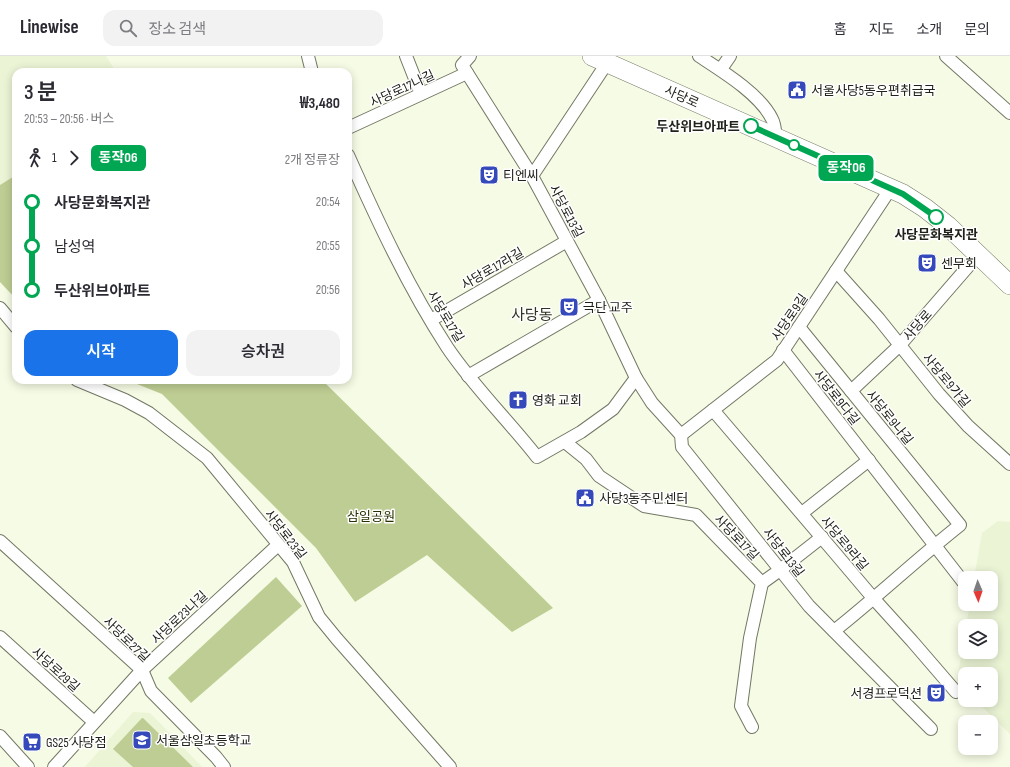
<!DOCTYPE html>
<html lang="ko">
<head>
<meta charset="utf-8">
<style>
	body { margin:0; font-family:"Sofia Sans Condensed","Noto Sans KR",sans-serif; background:#f2f2f3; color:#2b2b33; height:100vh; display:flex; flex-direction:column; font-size:15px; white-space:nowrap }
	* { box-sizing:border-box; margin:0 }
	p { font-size:13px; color:#7c7c81 }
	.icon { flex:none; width:22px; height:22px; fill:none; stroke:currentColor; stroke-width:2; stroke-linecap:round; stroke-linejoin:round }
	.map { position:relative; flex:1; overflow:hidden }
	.details { position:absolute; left:12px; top:12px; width:340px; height:316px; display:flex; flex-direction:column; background:#fff; border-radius:12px; box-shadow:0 2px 10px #0003 }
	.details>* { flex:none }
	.badge { padding:0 8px; border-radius:6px; font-size:14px; line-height:26px }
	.needle { width:26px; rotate:178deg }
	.buttons { position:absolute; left:958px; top:515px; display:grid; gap:8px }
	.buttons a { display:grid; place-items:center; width:40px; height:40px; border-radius:8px; background:#fff; box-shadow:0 2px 10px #0003; font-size:20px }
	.map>.badge { position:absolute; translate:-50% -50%; box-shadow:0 0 0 2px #fff }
	.legs { display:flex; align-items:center; gap:6px; height:44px; padding:0 12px; font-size:13px }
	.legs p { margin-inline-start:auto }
	.summary { display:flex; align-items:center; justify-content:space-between; height:68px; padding:0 12px }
	h1 { font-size:22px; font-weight:600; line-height:30px }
	.action { display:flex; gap:8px; margin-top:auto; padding:8px 12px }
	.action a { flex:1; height:46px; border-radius:12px; background:#1a73e8; color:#fff; font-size:16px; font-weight:600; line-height:46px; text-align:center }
	.action a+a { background:#f2f2f3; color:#2b2b33 }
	ul { padding:0 12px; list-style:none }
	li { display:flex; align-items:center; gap:14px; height:44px; font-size:15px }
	li i { display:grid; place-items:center; width:6px; height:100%; margin:0 5px; background:currentColor }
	li i::after { content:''; width:10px; height:10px; margin:-5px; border:3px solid; border-radius:50%; background:#fff }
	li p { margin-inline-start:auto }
	li:first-child i { background:linear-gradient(#0000 50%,currentColor 0) }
	li:last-child i { background:linear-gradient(currentColor 50%,#0000 0) }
	header { display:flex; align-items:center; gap:24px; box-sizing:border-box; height:56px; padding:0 20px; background:#fff; border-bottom:1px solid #e1e1e2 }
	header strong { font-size:19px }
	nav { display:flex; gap:22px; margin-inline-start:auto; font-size:14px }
	.search { width:280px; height:36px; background:#f2f2f3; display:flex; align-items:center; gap:10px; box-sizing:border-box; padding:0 14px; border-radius:12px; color:#7c7c81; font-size:15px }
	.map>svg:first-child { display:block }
</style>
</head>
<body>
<header>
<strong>Linewise</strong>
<div class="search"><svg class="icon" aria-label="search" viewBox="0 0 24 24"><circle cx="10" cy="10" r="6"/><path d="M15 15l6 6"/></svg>장소 검색</div>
<nav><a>홈</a><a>지도</a><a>소개</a><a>문의</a></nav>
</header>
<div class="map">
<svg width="1010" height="711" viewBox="0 0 1010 711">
	<rect width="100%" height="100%" fill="#f5fbe4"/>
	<g fill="#ebf4d5">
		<polygon points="0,0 106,0 116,16 16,16 16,119 0,129"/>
		<polygon points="998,465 1010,466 1010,678 975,644 991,644 991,618 965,618 965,634 957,625 965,576 965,596 991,596 991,570 966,570 970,548 991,548 991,522 974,522 982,477"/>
		<polygon points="133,656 150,657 202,711 85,711"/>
	</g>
	<g fill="#becd93">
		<polygon points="16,119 16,243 0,226 0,129"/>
		<polygon points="127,324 322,324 553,552 512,576 427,499 355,546 316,492 162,338"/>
		<polygon points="276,521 302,550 191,647 168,622"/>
		<polygon points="142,662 143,662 193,711 133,711 113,693"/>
	</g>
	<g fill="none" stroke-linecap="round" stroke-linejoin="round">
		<defs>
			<g id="minor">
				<polyline points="308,0 312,16"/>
				<polyline points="406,0 421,38"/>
				<polyline points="470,0 462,9 532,120 599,244 636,322 652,347 681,379 682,391 809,550 931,673"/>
				<path d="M699,0C722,15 760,38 772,63C775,68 775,76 776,81"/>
				<polyline points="946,0 1010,57"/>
				<polyline points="721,13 730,0"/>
				<polyline points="348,72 467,17"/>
				<path d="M348,99C377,164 408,231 447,291C473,330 508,364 537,401L581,376L613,353L636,322"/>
				<polyline points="532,120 607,7"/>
				<polyline points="836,215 879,263 939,338 968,370 1010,408"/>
				<polyline points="0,252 16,271"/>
				<polyline points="431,264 567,185"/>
				<path d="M799,271L960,469C917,503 877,541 834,575"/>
				<polyline points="783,294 964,527"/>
				<polyline points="468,320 599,244"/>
				<polyline points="77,324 125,344 149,357 207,402 293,506 319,561 337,583 450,711"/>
				<polyline points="851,335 900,289 978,199"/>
				<polyline points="713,354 835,497 874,543 912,585 956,636"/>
				<polyline points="681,379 777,304 891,132"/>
				<polyline points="565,386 586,403 599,420 644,450 696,459 762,527 750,582 741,650 752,671"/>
				<polyline points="802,457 869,404"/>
				<polyline points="0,485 142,614 151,635 216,701 224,711"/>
				<polyline points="762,527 780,514 822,481"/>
				<polyline points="0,581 94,666"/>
				<polyline points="0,680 28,711"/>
				<polyline points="54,711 142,614 278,489"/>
			</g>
			<polyline id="primary" points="592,0 903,138 925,152 948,170 1010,229"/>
		</defs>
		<use href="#minor" stroke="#727864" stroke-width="14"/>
		<use href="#primary" stroke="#727864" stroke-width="20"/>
		<use href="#minor" stroke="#fff" stroke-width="12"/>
		<use href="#primary" stroke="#fff" stroke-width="19"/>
	</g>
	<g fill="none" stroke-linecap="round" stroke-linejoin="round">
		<defs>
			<polyline id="line-1" points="751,70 903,138 936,161"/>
		</defs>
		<use href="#line-1" stroke="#fff" stroke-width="9"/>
		<use href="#line-1" stroke="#00a651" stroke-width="6"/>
	</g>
	<defs>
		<symbol id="civic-square" viewBox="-11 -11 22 22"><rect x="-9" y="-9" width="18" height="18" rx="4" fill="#3549bb" stroke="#fff"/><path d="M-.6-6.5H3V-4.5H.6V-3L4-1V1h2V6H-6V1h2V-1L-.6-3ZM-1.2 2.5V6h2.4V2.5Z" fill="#fff"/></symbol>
		<symbol id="theatre-square" viewBox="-11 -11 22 22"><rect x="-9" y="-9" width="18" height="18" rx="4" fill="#3549bb" stroke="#fff"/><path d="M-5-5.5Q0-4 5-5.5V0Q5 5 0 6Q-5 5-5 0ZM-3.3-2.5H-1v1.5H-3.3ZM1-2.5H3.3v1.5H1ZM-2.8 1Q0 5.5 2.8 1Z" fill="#fff"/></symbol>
		<symbol id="church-square" viewBox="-11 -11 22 22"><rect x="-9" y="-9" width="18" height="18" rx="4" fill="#3549bb" stroke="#fff"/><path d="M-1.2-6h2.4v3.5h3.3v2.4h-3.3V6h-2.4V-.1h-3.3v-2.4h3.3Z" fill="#fff"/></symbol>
		<symbol id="school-square" viewBox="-11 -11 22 22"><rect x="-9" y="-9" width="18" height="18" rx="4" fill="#3549bb" stroke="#fff"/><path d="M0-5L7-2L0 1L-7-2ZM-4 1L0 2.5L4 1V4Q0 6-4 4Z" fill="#fff"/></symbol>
		<symbol id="supermarket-square" viewBox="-11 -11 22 22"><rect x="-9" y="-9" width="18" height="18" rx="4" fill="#3549bb" stroke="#fff"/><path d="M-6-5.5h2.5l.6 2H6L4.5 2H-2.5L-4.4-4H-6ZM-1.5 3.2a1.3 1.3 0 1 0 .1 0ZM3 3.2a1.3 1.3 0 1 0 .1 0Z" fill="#fff"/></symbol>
	</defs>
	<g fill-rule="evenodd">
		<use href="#civic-square" x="786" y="23" width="22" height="22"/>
		<use href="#theatre-square" x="478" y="108" width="22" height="22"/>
		<use href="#theatre-square" x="916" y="196" width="22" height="22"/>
		<use href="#theatre-square" x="558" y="240" width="22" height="22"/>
		<use href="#church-square" x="507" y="333" width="22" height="22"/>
		<use href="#civic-square" x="574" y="431" width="22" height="22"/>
		<use href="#theatre-square" x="925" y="626" width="22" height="22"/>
		<use href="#school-square" x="131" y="673" width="22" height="22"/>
		<use href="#supermarket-square" x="21" y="675" width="22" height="22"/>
	</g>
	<g fill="#fff" stroke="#00a651" stroke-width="2">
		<circle cx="751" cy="70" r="7"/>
		<circle cx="794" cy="89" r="5"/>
		<circle cx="936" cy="161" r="7"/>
	</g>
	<g text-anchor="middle" stroke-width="3" stroke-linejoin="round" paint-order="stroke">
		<g font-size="13" fill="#20221a" stroke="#fff">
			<text transform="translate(402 32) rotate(-25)" y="5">사당로17나길</text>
			<text transform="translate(682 40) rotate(24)" y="5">사당로</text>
			<text transform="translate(567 155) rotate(62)" y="5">사당로13길</text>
			<text transform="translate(492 212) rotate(-30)" y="5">사당로17라길</text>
			<text transform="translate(446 260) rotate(59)" y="5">사당로17길</text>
			<text transform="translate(789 261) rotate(-56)" y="5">사당로9길</text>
			<text transform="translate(917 269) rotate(-49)" y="5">사당로</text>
			<text transform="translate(947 324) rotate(50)" y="5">사당로9가길</text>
			<text transform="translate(837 341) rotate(52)" y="5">사당로9다길</text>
			<text transform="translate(890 361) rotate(51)" y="5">사당로9나길</text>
			<text transform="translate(286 478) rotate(52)" y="5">사당로23길</text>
			<text transform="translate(737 481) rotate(46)" y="5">사당로17길</text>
			<text transform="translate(845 487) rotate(50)" y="5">사당로9라길</text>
			<text transform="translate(784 496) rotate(52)" y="5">사당로13길</text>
			<text transform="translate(179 561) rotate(-43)" y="5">사당로23나길</text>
			<text transform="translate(127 583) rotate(44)" y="5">사당로27길</text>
			<text transform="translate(56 613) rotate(42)" y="5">사당로29길</text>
		</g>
		<g font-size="13" fill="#20221a" stroke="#fff" text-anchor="start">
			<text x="811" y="39">서울사당5동우편취급국</text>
			<text x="503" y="124">티엔씨</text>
			<text x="941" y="212">센무회</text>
			<text x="583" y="256">극단 교주</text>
			<text x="532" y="349">영화 교회</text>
			<text x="599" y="447">사당3동주민센터</text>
			<text x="922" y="642" text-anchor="end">서경프로덕션</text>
			<text x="156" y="689">서울삼일초등학교</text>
			<text x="46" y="691">GS25 사당점</text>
		</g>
		<g font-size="13" font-weight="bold" fill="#20221a" stroke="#fff" text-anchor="end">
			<text x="740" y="75">두산위브아파트</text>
			<text x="936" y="183" text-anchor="middle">사당문화복지관</text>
		</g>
		<g font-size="13" fill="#293103" stroke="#fff">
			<text x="371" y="465">삼일공원</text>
		</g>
		<g font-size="15" fill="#2f3321" stroke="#fff">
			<text x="532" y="264">사당동</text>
		</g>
	</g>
</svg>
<div class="buttons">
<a><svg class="needle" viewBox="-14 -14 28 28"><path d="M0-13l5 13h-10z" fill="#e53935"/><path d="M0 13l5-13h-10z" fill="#7c7c81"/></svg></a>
<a><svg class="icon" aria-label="layers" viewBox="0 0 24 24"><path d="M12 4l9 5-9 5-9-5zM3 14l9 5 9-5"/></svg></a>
<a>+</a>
<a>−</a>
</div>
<b class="badge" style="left:846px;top:112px;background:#00a651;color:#fff">동작06</b>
<section class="details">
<div class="summary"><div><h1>3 분</h1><p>20:53 – 20:56 · 버스</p></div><b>₩3,480</b></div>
<div class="legs"><svg class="icon" aria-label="walk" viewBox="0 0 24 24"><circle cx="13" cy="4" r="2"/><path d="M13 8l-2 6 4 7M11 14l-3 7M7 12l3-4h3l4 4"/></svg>1<svg class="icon" aria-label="forward" viewBox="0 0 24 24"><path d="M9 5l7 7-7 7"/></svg><b class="badge" style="background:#00a651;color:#fff">동작06</b><p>2개 정류장</p></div>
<ul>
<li><i style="color:#00a651"></i><b>사당문화복지관</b><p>20:54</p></li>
<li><i style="color:#00a651"></i><span>남성역</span><p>20:55</p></li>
<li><i style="color:#00a651"></i><b>두산위브아파트</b><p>20:56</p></li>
</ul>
<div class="action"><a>시작</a><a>승차권</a></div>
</section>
</div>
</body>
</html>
